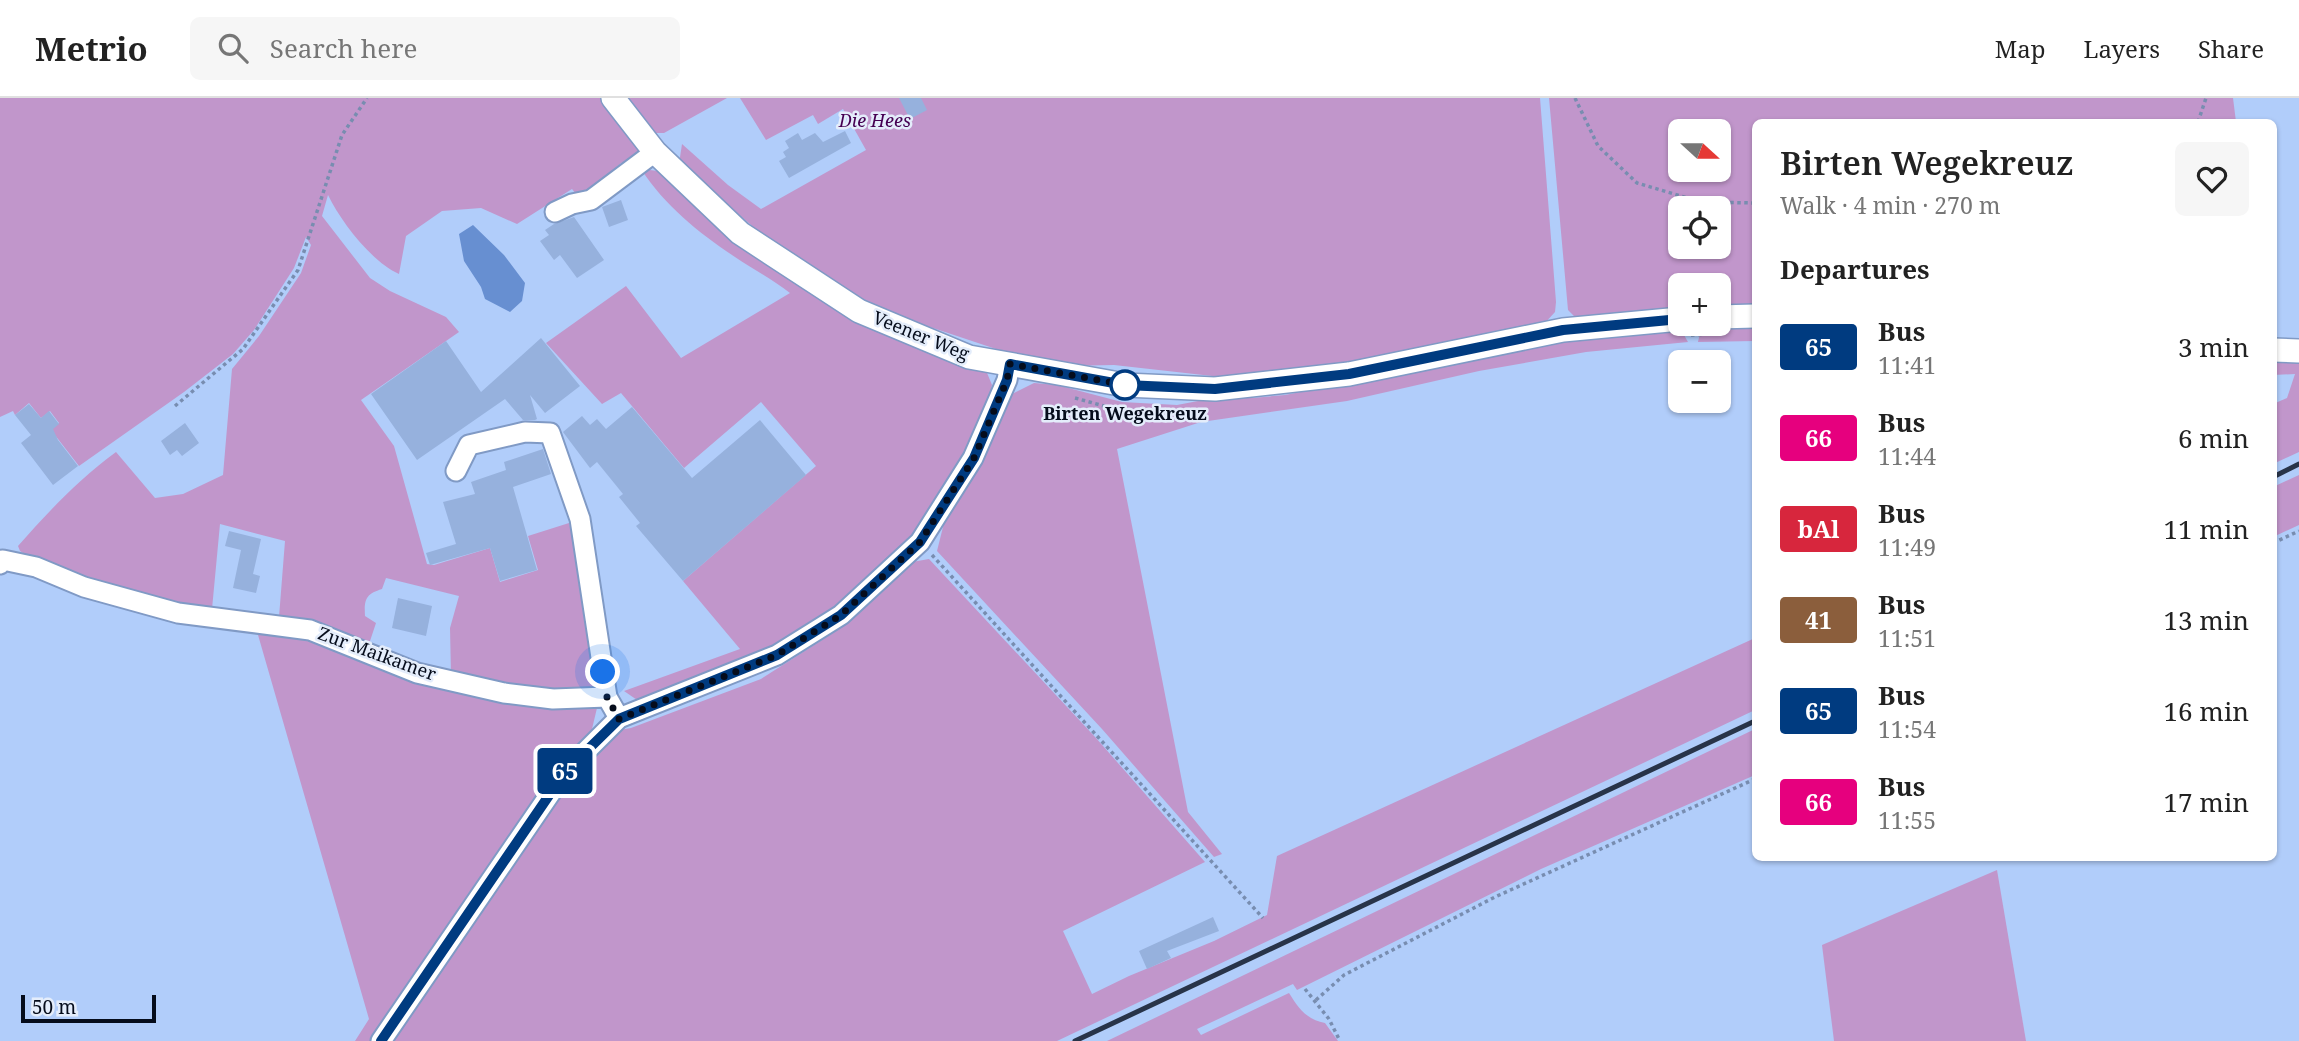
<!DOCTYPE html>
<html lang="en">
<head>
<meta charset="utf-8">
<style>
	body { margin:0; font-family:"Noto Serif",serif; background:#f6f6f6; color:#222; height:100vh; display:flex; flex-direction:column; font-size:26px; white-space:nowrap }
	* { box-sizing:border-box; margin:0 }
	p { font-size:23px; color:#767676 }
	.icon { flex:none; width:38px; height:38px; fill:none; stroke:currentColor; stroke-width:2; stroke-linecap:round; stroke-linejoin:round }
	.map { position:relative; flex:1; overflow:hidden }
	.panel { position:absolute; left:1752px; top:21px; width:525px; height:742px; display:flex; flex-direction:column; background:#fff; border-radius:10px; box-shadow:0 2px 5px #0004 }
	.panel>* { flex:none }
	.badge { padding:0 14px; border-radius:5px; font-size:24px; line-height:46px }
	.needle { width:46px; rotate:111deg }
	.buttons { position:absolute; left:1668px; top:21px; display:grid; gap:14px }
	.buttons a { display:grid; place-items:center; width:63px; height:63px; border-radius:10px; background:#fff; box-shadow:0 2px 5px #0004; font-size:35px }
	.scale { position:absolute; left:21px; bottom:18px; width:135px; box-sizing:border-box; padding-left:7px; border:4px solid #050c1b; border-top:0; font-size:19px; line-height:24px; white-space:nowrap; color:#050c1b; -webkit-text-stroke:5px #e4edfb; paint-order:stroke }
	.you { position:absolute; width:35px; height:35px; margin:-18px; border:5px solid #fff; border-radius:50%; background:#1a73e8; box-shadow:0 0 0 10px #1a73e833 }
	.map>.badge { position:absolute; translate:-50% -50%; box-shadow:0 0 0 4px #fff }
	h2 { padding:0 28px; font-size:26px; line-height:63px }
	.round { display:grid; place-items:center; flex:none; width:74px; height:74px; border-radius:10px; background:#f6f6f6 }
	.summary { display:flex; align-items:center; justify-content:space-between; height:119px; padding:0 28px }
	h1 { font-size:33px; font-weight:600; line-height:52px }
	ul { padding:0; list-style:none }
	li { display:flex; align-items:center; gap:21px; height:91px; padding:0 28px }
	li div { flex:1 }
	li b { display:block; font-size:26px }
	li em { font-style:normal }
	li .badge { min-width:77px; font-weight:700; text-align:center }
	header { display:flex; align-items:center; gap:42px; box-sizing:border-box; height:98px; padding:0 35px; background:#fff; border-bottom:2px solid #e0e0e0 }
	header strong { font-size:33px }
	nav { display:flex; gap:38px; margin-inline-start:auto; font-size:24px }
	.search { width:490px; height:63px; background:#f6f6f6; display:flex; align-items:center; gap:18px; box-sizing:border-box; padding:0 24px; border-radius:10px; color:#767676; font-size:26px }
	.map>svg:first-child { display:block }
</style>
</head>
<body>
<header>
<strong>Metrio</strong>
<div class="search"><svg class="icon" aria-label="search" viewBox="0 0 24 24"><circle cx="10" cy="10" r="6"/><path d="M15 15l6 6"/></svg>Search here</div>
<nav><a>Map</a><a>Layers</a><a>Share</a></nav>
</header>
<div class="map">
<svg width="2299" height="943" viewBox="0 0 2299 943">
	<rect width="100%" height="100%" fill="#b1cdfa"/>
	<g fill="#c196cb" fill-rule="evenodd">
		<path d="M0,0H601L641,53L634,62L621,65L580,101L572,91L517,126L481,110L442,113L406,138L399,176C372,164 341,124 328,97L322,118L370,180L390,193L446,219L459,234L361,302L394,348L427,466L434,467L490,450L500,484L538,472L528,438L569,425L585,485L600,593L555,595L451,578L450,530L459,498L386,480L382,491C366,496 364,501 365,518L376,525L368,549L279,519L285,443L220,426L212,511L182,510L40,466L20,453L18,448C49,413 78,382 116,354L155,400L183,396L223,377L232,271L259,238L301,175L311,147L306,139L294,170L254,232L233,256L184,294L79,368L51,332L59,325L50,313L41,320L29,305L15,317L13,313L0,319Z"/>
		<polygon points="626,0 727,0 664,35 654,35"/>
		<polygon points="740,0 1540,0 1556,204 1555,214 1544,226 1345,266 1239,281 1114,267 1061,268 1005,254 918,225 845,193 763,137 679,66 682,46 728,87 761,111 866,52 843,11 818,26 813,17 766,42"/>
		<path d="M1549,0H2233L2236,24H1755V208H1719L1718,187H1680V212L1577,221L1568,212ZM1680,33H1718V72H1680ZM1680,110H1718V149H1680Z"/>
		<path d="M641,71L658,73L716,125L985,270L992,287L984,320L959,372L928,419L899,454L845,505L797,538L640,604L624,593L740,551L683,483L816,368L761,304L684,370L621,295L602,306L546,245L626,188L681,260L790,195C773,182 753,171 735,159C699,135 665,108 641,71Z"/>
		<polygon points="1755,228 1755,243 1698,244 1701,230"/>
		<polygon points="1680,230 1688,244 1586,254 1479,273 1347,303 1201,324 1117,351 1188,714 1222,756 1214,759 1102,631 937,453 944,425 973,380 1010,297 1034,285 1057,287 1122,304 1177,307 1214,300 1252,300 1285,297 1569,242"/>
		<polygon points="2273,263 2299,264 2299,354 2273,366 2273,306 2287,300 2295,276 2273,277"/>
		<polygon points="2299,377 2299,427 2273,439 2273,389"/>
		<polygon points="929,461 1096,640 1205,764 1063,833 1092,896 1129,878 1214,843 1267,817 1277,758 1755,540 1755,612 1057,943 390,943 585,661 619,632 631,630 761,581 833,535 878,498 912,464"/>
		<polygon points="256,530 280,533 585,605 597,610 592,631 554,675 370,943 355,943 369,921"/>
		<path d="M1755,631V677L1541,771L1297,892L1293,886L1197,931L1201,937L1289,895C1299,911 1306,921 1325,925L1338,943H1107Z"/>
		<polygon points="1997,772 2026,943 1834,943 1822,847"/>
	</g>
	<polygon fill="#678fd1" points="473,127 504,157 525,185 522,203 510,214 485,201 481,189 464,163 459,136"/>
	<g fill="#96b1dd">
		<polygon points="899,0 921,0 927,12 910,21"/>
		<polygon points="845,33 851,45 789,80 779,63 786,59 783,54 789,50 785,43 798,35 802,42 815,35 823,44"/>
		<polygon points="621,102 628,122 609,129 602,109"/>
		<polygon points="574,119 604,162 577,180 560,157 554,162 540,143 549,137 545,132 554,126"/>
		<polygon points="541,240 580,288 545,315 530,297 537,321 535,322 523,322 505,301 417,362 371,296 446,243 481,294"/>
		<polygon points="29,306 41,320 49,313 59,326 53,331 58,342 78,368 53,387 21,345 31,337 15,317"/>
		<polygon points="632,309 692,380 760,322 806,377 683,483 636,428 640,425 619,399 623,396 597,364 590,370 563,334 582,318 590,327 597,321 606,331"/>
		<polygon points="185,325 199,345 182,358 177,352 170,357 161,343"/>
		<polygon points="543,351 551,376 513,389 537,472 500,483 490,450 430,467 426,455 456,446 443,404 475,396 471,384 506,372 504,364"/>
		<polygon points="229,433 261,441 253,476 260,478 256,495 233,490 241,452 225,448"/>
		<polygon points="398,500 432,508 426,538 392,530"/>
		<polygon points="1213,819 1219,833 1167,853 1171,860 1147,871 1139,853"/>
	</g>
	<g fill="none" stroke-linecap="round" stroke-linejoin="round">
		<defs>
			<g id="minor">
				<polyline points="555,114 572,106 591,102 655,54"/>
				<polyline points="456,373 469,347 525,334 550,335 580,421 607,599"/>
				<polyline points="0,466 3,462 36,469 84,489 178,515 310,532 417,575 504,595 553,601 607,599 619,620"/>
				<polyline points="381,943 565,674 619,620 777,557 841,517 920,444 973,360 1007,282 1010,266"/>
			</g>
			<g id="major">
				<polyline points="613,0 655,54 740,135 859,213 969,259 1125,287 1215,291 1349,276 1563,232 1680,221"/>
				<polyline points="1718,219 1755,218"/>
				<polyline points="2273,252 2299,253"/>
			</g>
		</defs>
		<use href="#minor" stroke="#809ac5" stroke-width="23"/>
		<use href="#major" stroke="#809ac5" stroke-width="26"/>
		<g stroke="#788db0" stroke-width="3.5" stroke-dasharray="3.5 3.5" stroke-linecap="butt">
			<polyline points="1575,0 1598,48 1637,85 1701,104 1755,105"/>
			<polyline points="2198,24 2206,0"/>
			<polyline points="1691,237 1708,236"/>
			<polyline points="1075,300 1122,313 1164,311"/>
			<polyline points="175,308 243,251 298,172 342,37 367,0"/>
			<polyline points="2273,445 2299,433"/>
			<polyline points="932,457 1263,820"/>
			<polyline points="1305,891 1329,921 1340,943"/>
			<polyline points="1316,902 1344,877 1495,799 1755,681"/>
		</g>
		<use href="#minor" stroke="#fff" stroke-width="19"/>
		<use href="#major" stroke="#fff" stroke-width="23"/>
		<g stroke="#283449" stroke-width="5">
			<polyline points="2273,379 2299,366"/>
			<polyline points="1075,943 1755,623"/>
		</g>
	</g>
	<g fill="none" stroke-linecap="round" stroke-linejoin="round">
		<defs>
			<polyline id="line" points="381,943 565,674 619,621 777,557 841,517 920,444 974,360 1007,282 1010,266 1125,287 1215,291 1349,276 1563,232 1680,221"/>
		</defs>
		<use href="#line" stroke="#fff" stroke-width="16"/>
		<use href="#line" stroke="#003b80" stroke-width="10"/>
		<polyline stroke="#050c1b" stroke-width="7" stroke-dasharray="0 12.6" points="603,574 607,599 619,621 777,557 841,517 920,444 974,360 1007,282 1010,266 1125,287"/>
	</g>
	<circle fill="#fff" stroke="#003b80" stroke-width="3.5" cx="1125" cy="287" r="14"/>
	<g text-anchor="middle" stroke-width="5" stroke-linejoin="round" paint-order="stroke">
		<g font-size="18" font-style="italic" fill="#450052" stroke="#e4edfb">
			<text x="875" y="29">Die Hees</text>
		</g>
		<g font-size="18" fill="#050c1b" stroke="#e4edfb">
			<text transform="translate(921 238) rotate(22)" y="6">Veener Weg</text>
			<text transform="translate(377 556) rotate(20)" y="6">Zur Maikamer</text>
		</g>
		<g font-size="18" font-weight="bold" fill="#050c1b" stroke="#e4edfb">
			<text x="1125" y="322">Birten Wegekreuz</text>
		</g>
	</g>
</svg>
<div class="buttons">
<a><svg class="needle" viewBox="-14 -14 28 28"><path d="M0-13l5 13h-10z" fill="#e53935"/><path d="M0 13l5-13h-10z" fill="#767676"/></svg></a>
<a><svg class="icon" aria-label="locate" viewBox="0 0 24 24"><circle cx="12" cy="12" r="6"/><path d="M12 2v4M12 18v4M2 12h4M18 12h4"/></svg></a>
<a>+</a>
<a>−</a>
</div>
<div class="scale">50 m</div>
<div class="you" style="left:603px;top:574px"></div>
<b class="badge" style="left:565px;top:673px;background:#003b80;color:#fff">65</b>
<section class="panel">
<div class="summary"><div><h1>Birten Wegekreuz</h1><p>Walk · 4 min · 270 m</p></div><a class="round"><svg class="icon" aria-label="heart" viewBox="0 0 24 24"><path d="M12 20l-8-8c-3-5 5-10 8-4 3-6 11-1 8 4z"/></svg></a></div>
<h2>Departures</h2>
<ul>
<li><span class="badge" style="background:#003b80;color:#fff">65</span><div><b>Bus</b><p>11:41</p></div><em>3 min</em></li>
<li><span class="badge" style="background:#e6007e;color:#fff">66</span><div><b>Bus</b><p>11:44</p></div><em>6 min</em></li>
<li><span class="badge" style="background:#d7263d;color:#fff">bAl</span><div><b>Bus</b><p>11:49</p></div><em>11 min</em></li>
<li><span class="badge" style="background:#8b5e3c;color:#fff">41</span><div><b>Bus</b><p>11:51</p></div><em>13 min</em></li>
<li><span class="badge" style="background:#003b80;color:#fff">65</span><div><b>Bus</b><p>11:54</p></div><em>16 min</em></li>
<li><span class="badge" style="background:#e6007e;color:#fff">66</span><div><b>Bus</b><p>11:55</p></div><em>17 min</em></li>
</ul>
</section>
</div>
</body>
</html>
